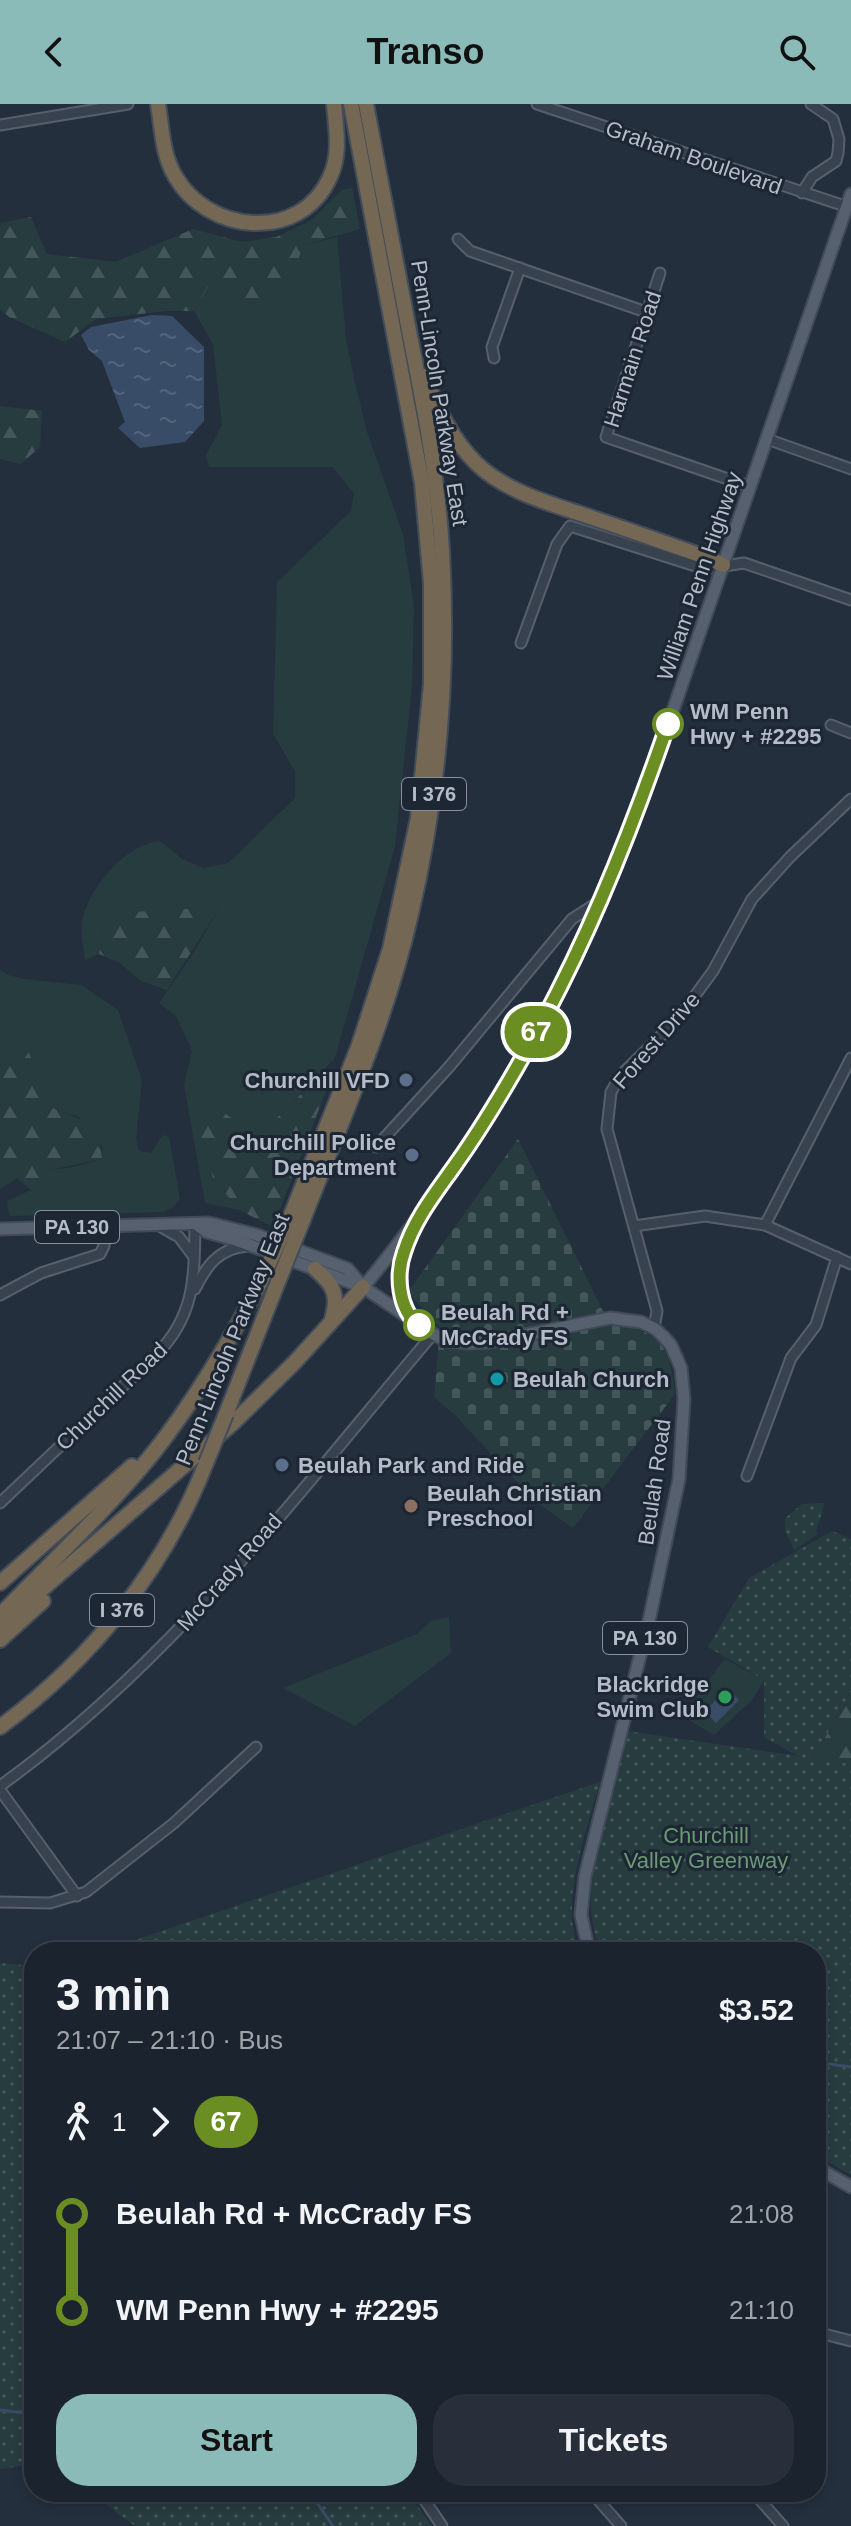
<!DOCTYPE html>
<html lang="en">
<head>
<meta charset="utf-8">
<style>
	body { margin:0; font-family:Helvetica,sans-serif; background:#282f3a; color:#f1f3f6; height:100vh; display:flex; flex-direction:column; font-size:30px; white-space:nowrap }
	* { box-sizing:border-box; margin:0 }
	p { font-size:26px; color:#a0a4aa }
	.icon { flex:none; width:44px; height:44px; fill:none; stroke:currentColor; stroke-width:2; stroke-linecap:round; stroke-linejoin:round }
	.map { position:relative; flex:1; overflow:hidden }
	.drawer { position:absolute; left:24px; top:1838px; width:802px; height:560px; display:flex; flex-direction:column; background:#1b232e; border-radius:32px; box-shadow:0 4px 12px #0003,0 0 0 2px #39404a }
	.drawer>* { flex:none }
	.badge { padding:0 16px; border-radius:26px; font-size:28px; line-height:52px }
	.map>.badge { position:absolute; translate:-50% -50%; box-shadow:0 0 0 4px #fff }
	.legs { display:flex; align-items:center; gap:12px; height:88px; padding:0 32px; font-size:26px }
	.legs p { margin-inline-start:auto }
	.overview { display:flex; align-items:center; justify-content:space-between; height:136px; padding:0 32px }
	h1 { font-size:44px; font-weight:700; line-height:60px }
	.cta { display:flex; gap:16px; margin-top:auto; padding:16px 32px }
	.cta a { flex:1; height:92px; border-radius:32px; background:#8bbbb9; color:#111; font-size:32px; font-weight:700; line-height:92px; text-align:center }
	.cta a+a { background:#282f3a; color:#f1f3f6 }
	ul { padding:0 32px; list-style:none }
	li { display:flex; align-items:center; gap:28px; height:96px; font-size:30px }
	li i { display:grid; place-items:center; width:12px; height:100%; margin:0 10px; background:currentColor }
	li i::after { content:''; width:20px; height:20px; margin:-10px; border:6px solid; border-radius:50%; background:#1b232e }
	li p { margin-inline-start:auto }
	li:first-child i { background:linear-gradient(#0000 50%,currentColor 0) }
	li:last-child i { background:linear-gradient(currentColor 50%,#0000 0) }
	header { display:flex; justify-content:space-between; align-items:center; height:104px; padding:0 32px; background:#8bbbb9; color:#111; font-size:36px; font-weight:700 }
	.map>svg:first-child { display:block }
</style>
</head>
<body>
<header><svg class="icon" aria-label="back" viewBox="0 0 24 24"><path d="M15 5l-7 7 7 7"/></svg>Transo<svg class="icon" aria-label="search" viewBox="0 0 24 24"><circle cx="10" cy="10" r="6"/><path d="M15 15l6 6"/></svg></header>
<div class="map">
<svg width="851" height="2422" viewBox="0 0 851 2422">
	<defs>
		<pattern id="forest-firs" width="22" height="20" patternUnits="userSpaceOnUse" patternTransform="scale(2)"><rect width="22" height="20" fill="#263c3f"/><path d="M5 1l3.5 6h-7zM16 11l3.5 6h-7z" fill="#435659"/></pattern>
		<pattern id="cemetery-stones" width="16" height="16" patternUnits="userSpaceOnUse" patternTransform="scale(2)"><rect width="16" height="16" fill="#263c3f"/><path d="M2 7V4a2 2 0 0 1 4 0v3zM10 15v-3a2 2 0 0 1 4 0v3z" fill="#435659"/></pattern>
		<pattern id="park-dots" width="8" height="8" patternUnits="userSpaceOnUse" patternTransform="scale(2)"><rect width="8" height="8" fill="#263c3f"/><path d="M2 2h.1M6 6h.1" fill="none" stroke="#435659" stroke-width="1.8" stroke-linecap="round"/></pattern>
		<pattern id="water-ripples" width="26" height="14" patternUnits="userSpaceOnUse" patternTransform="scale(2)"><rect width="26" height="14" fill="#394c67"/><path d="M2 4q2-2 4 0t4 0M15 11q2-2 4 0t4 0" fill="none" stroke="#53647b"/></pattern>
	</defs>
	<rect width="100%" height="100%" fill="#242f3e"/>
	<g fill="#263c3f">
		<path d="M337,133L346,235L353,270L367,328L403,430L414,502L412,583L395,742L335,954L257,1035L220,1005L213,1074L239,1106L205,1099L184,981L192,947L176,912L159,899L192,851L220,803L104,825L99,850L85,856C84,844 80,829 82,818C88,785 125,740 160,737L182,755L204,764L228,759L295,694V667L273,630L277,478L351,407L354,389L332,363H209L206,351L222,321L213,240L194,207L209,180L304,141Z"/>
		<polygon points="0,866 8,871 24,875 81,881 118,906 142,976 136,1035 139,1047 151,1049 163,1031 169,1033 180,1095 172,1104 163,1108 9,1112 7,1097 31,1086 49,1066 73,1063 102,1055 102,1042 79,1013 48,1004 38,992 38,969 0,937"/>
		<polygon points="449,1513 451,1549 355,1622 283,1584 417,1530 430,1517"/>
		<polygon points="725,1555 764,1576 752,1596 714,1631 684,1613 698,1589"/>
	</g>
	<g fill="url(#forest-firs)">
		<polygon points="352,84 360,125 304,141 281,198 238,207 209,181 194,207 166,207 96,215 65,238 9,213 0,205 0,119 31,113 47,150 116,158 193,125 242,138 276,133 310,117 342,86"/>
		<polygon points="0,302 42,307 40,343 21,360 0,355"/>
		<polygon points="220,803 167,886 141,877 120,859 99,850 104,825 134,808"/>
		<path d="M0,937L26,943L38,969V992C64,1021 100,1002 102,1055L49,1066L31,1086L17,1074L0,1085Z"/>
		<polygon points="334,967 273,1123 239,1106 213,1074 196,1012 220,1005 257,1034 301,990"/>
		<polygon points="851,1588 851,1677 811,1658"/>
	</g>
	<path fill="url(#cemetery-stones)" d="M518,1035L609,1219C659,1227 670,1239 675,1290L573,1424L535,1397L456,1312L434,1293L440,1224L408,1188Z"/>
	<g fill="url(#park-dots)">
		<polygon points="825,1399 816,1427 818,1430 794,1446 785,1426 785,1414 802,1400"/>
		<path d="M832,1427L851,1435V1588L813,1654L851,1660V2071L816,2051V1848H601C573,1781 610,1693 627,1627L798,1652L764,1633V1576L708,1543L749,1474Z"/>
		<path d="M600,1678C587,1725 558,1802 580,1848H100Z"/>
		<polygon points="0,1859 34,1862 34,2360 0,2365"/>
		<polygon points="89,2388 408,2388 432,2422 135,2422"/>
	</g>
	<g fill="url(#water-ripples)">
		<polygon points="152,211 172,212 204,243 204,317 185,338 140,344 118,324 125,318 102,257 89,246 81,231 91,223"/>
		<polygon points="728,1584 739,1596 716,1619 705,1607"/>
	</g>
	<g fill="none" stroke-linecap="round" stroke-linejoin="round">
		<g stroke="#394c67" stroke-width="3">
			<polyline points="816,1962 829,1960 851,1963"/>
			<polyline points="0,2306 34,2310"/>
			<polyline points="306,2388 311,2390 333,2422"/>
		</g>
		<defs>
			<g id="minor">
				<polyline points="537,0 851,104"/>
				<polyline points="0,21 128,0"/>
				<polyline points="802,89 812,73 836,57 838,49 839,35 833,15 811,0"/>
				<polyline points="458,135 470,147 646,208"/>
				<polyline points="660,169 606,333 751,383"/>
				<polyline points="494,254 492,243 520,164"/>
				<polyline points="767,335 851,365"/>
				<polyline points="521,539 557,440 570,422 705,465 744,459 851,496"/>
				<polyline points="831,621 851,629"/>
				<polyline points="376,1043 449,963 572,815 603,795"/>
				<polyline points="158,1121 179,1133 194,1153"/>
				<polyline points="765,1121 851,954"/>
				<polyline points="634,1122 705,1112 765,1121 851,1160"/>
				<path d="M195,1185C207,1161 219,1144 248,1142"/>
				<polyline points="0,1191 41,1169 100,1150 104,1142 105,1122"/>
				<polyline points="654,1224 657,1207 607,1025 611,988 621,971 677,916 713,867 752,795 790,753 851,695"/>
				<polyline points="747,1372 791,1254 816,1221 837,1153"/>
				<path d="M0,1399L157,1250C196,1210 194,1172 195,1120"/>
				<path d="M0,1682C171,1559 298,1389 433,1230"/>
				<polyline points="0,1686 77,1792"/>
				<polyline points="0,1798 50,1799 86,1788 174,1719 256,1643"/>
				<polyline points="816,2228 851,2237"/>
				<polyline points="419,2388 442,2422"/>
				<polyline points="591,2388 621,2422"/>
				<polyline points="753,2388 783,2422"/>
			</g>
			<g id="major">
				<polyline points="196,1120 207,1128 236,1136 363,1183"/>
				<polyline points="0,1125 209,1119 257,1131 348,1165 363,1183 433,1230 447,1237 470,1239 490,1238 610,1214 641,1218 654,1224 663,1232 671,1241 681,1264 684,1295 679,1375 650,1512 585,1772 581,1811 589,1848"/>
				<path d="M363,1183C386,1157 406,1129 427,1101C516,979 587,844 640,702L851,90"/>
				<path d="M411,1215C397,1178 397,1164 412,1128"/>
				<polyline points="816,2063 851,2083"/>
			</g>
			<g id="highway">
				<path d="M158,0C162,24 162,50 175,72C207,129 300,140 330,73C341,50 336,24 334,0"/>
				<path d="M424,272C438,304 451,335 477,360C509,390 553,400 593,414C632,427 670,441 709,454L723,461"/>
				<polyline points="291,1111 359,941 390,845 418,714 431,580 431,479 422,379 351,0"/>
				<path d="M303,1116C342,1016 386,918 410,814C439,693 449,571 442,447C438,374 424,303 410,232C395,155 381,77 366,0"/>
				<path d="M315,1165C334,1181 339,1191 332,1215"/>
				<polyline points="226,1310 276,1183"/>
				<polyline points="0,1479 132,1362"/>
				<path d="M3,1508C54,1455 108,1405 154,1348C196,1295 230,1237 261,1177"/>
				<polyline points="0,1522 233,1319 295,1258 363,1183"/>
				<polyline points="0,1536 43,1497"/>
				<path d="M0,1623C91,1556 165,1465 206,1359"/>
			</g>
		</defs>
		<use href="#minor" stroke="#565f6c" stroke-width="13"/>
		<use href="#major" stroke="#414a57" stroke-width="15"/>
		<use href="#highway" stroke="#434c59" stroke-width="18"/>
		<use href="#minor" stroke="#38414e" stroke-width="9"/>
		<use href="#major" stroke="#56606e" stroke-width="11"/>
		<use href="#highway" stroke="#746855" stroke-width="14"/>
		<defs>
			<g id="highway-bridge">
				<polyline points="261,1177 291,1111"/>
				<polyline points="276,1183 303,1116"/>
				<polyline points="206,1359 226,1310"/>
			</g>
		</defs>
		<use href="#highway-bridge" stroke="#434c59" stroke-width="18" stroke-linecap="butt"/>
		<use href="#highway-bridge" stroke="#746855" stroke-width="14"/>
	</g>
	<g fill="none" stroke-linecap="round" stroke-linejoin="round">
		<defs>
			<path id="line-1" d="M419,1221C398,1206 396,1170 404,1148C415,1114 435,1090 456,1060C478,1029 498,996 517,963C581,853 627,739 668,620"/>
		</defs>
		<use href="#line-1" stroke="#fff" stroke-width="18"/>
		<use href="#line-1" stroke="#6b8e23" stroke-width="12"/>
	</g>
	<g fill="#fff" stroke="#6b8e23" stroke-width="4">
		<circle cx="668" cy="620" r="14"/>
		<circle cx="419" cy="1221" r="14"/>
	</g>
	<g fill="#5c6f8a" stroke="#1d2633" stroke-width="3">
		<circle cx="406" cy="976" r="8"/>
		<circle cx="412" cy="1051" r="8"/>
		<circle cx="282" cy="1361" r="8"/>
	</g>
	<circle fill="#0f9aa8" stroke="#1d2633" stroke-width="3" cx="497" cy="1275" r="8"/>
	<circle fill="#8d6e63" stroke="#1d2633" stroke-width="3" cx="411" cy="1402" r="8"/>
	<circle fill="#2e9e5b" stroke="#1d2633" stroke-width="3" cx="725" cy="1593" r="8"/>
	<g text-anchor="middle" stroke-width="6" stroke-linejoin="round" paint-order="stroke">
		<g fill="#1d2633" stroke="#878f9c" stroke-width="2">
			<rect x="402" y="674" width="64" height="32" rx="6"/>
			<rect x="35" y="1107" width="84" height="32" rx="6"/>
			<rect x="90" y="1490" width="64" height="32" rx="6"/>
			<rect x="603" y="1518" width="84" height="32" rx="6"/>
		</g>
		<g font-size="20" font-weight="bold" fill="#b4bcc9">
			<text x="434" y="697">I 376</text>
			<text x="77" y="1130">PA 130</text>
			<text x="122" y="1513">I 376</text>
			<text x="645" y="1541">PA 130</text>
		</g>
		<g font-size="22" fill="#b4bcc9" stroke="#1d2633">
			<text transform="translate(694 53) rotate(19)" y="8">Graham Boulevard</text>
			<text transform="translate(632 255) rotate(-72)" y="8">Harmain Road</text>
			<text transform="translate(440 289) rotate(81)" y="8">Penn-Lincoln Parkway East</text>
			<text transform="translate(699 472) rotate(-71)" y="8">William Penn Highway</text>
			<text transform="translate(656 936) rotate(-49)" y="8">Forest Drive</text>
			<text transform="translate(232 1235) rotate(-68)" y="8">Penn-Lincoln Parkway East</text>
			<text transform="translate(111 1292) rotate(-44)" y="8">Churchill Road</text>
			<text transform="translate(654 1378) rotate(-82)" y="8">Beulah Road</text>
			<text transform="translate(229 1468) rotate(-49)" y="8">McCrady Road</text>
		</g>
		<g font-size="22" font-weight="bold" fill="#b4bcc9" stroke="#1d2633" text-anchor="start">
			<text x="690" y="615">WM Penn<tspan x="690" dy="25">Hwy + #2295</tspan></text>
			<text x="441" y="1216">Beulah Rd +<tspan x="441" dy="25">McCrady FS</tspan></text>
		</g>
		<g font-size="22" font-weight="bold" fill="#b4bcc9" stroke="#1d2633" text-anchor="end">
			<text x="390" y="984">Churchill VFD</text>
			<text x="396" y="1046">Churchill Police<tspan x="396" dy="25">Department</tspan></text>
			<text x="513" y="1283" text-anchor="start">Beulah Church</text>
			<text x="298" y="1369" text-anchor="start">Beulah Park and Ride</text>
			<text x="427" y="1397" text-anchor="start">Beulah Christian<tspan x="427" dy="25">Preschool</tspan></text>
			<text x="709" y="1588">Blackridge<tspan x="709" dy="25">Swim Club</tspan></text>
		</g>
		<g font-size="22" fill="#6b9a76" stroke="#1d2633">
			<text x="706" y="1739">Churchill<tspan x="706" dy="25">Valley Greenway</tspan></text>
		</g>
	</g>
</svg>
<b class="badge" style="left:536px;top:928px;background:#6b8e23;color:#fff">67</b>
<section class="drawer">
<div class="overview"><div><h1>3 min</h1><p>21:07 – 21:10 · Bus</p></div><b>$3.52</b></div>
<div class="legs"><svg class="icon" aria-label="walk" viewBox="0 0 24 24"><circle cx="13" cy="4" r="2"/><path d="M13 8l-2 6 4 7M11 14l-3 7M7 12l3-4h3l4 4"/></svg>1<svg class="icon" aria-label="forward" viewBox="0 0 24 24"><path d="M9 5l7 7-7 7"/></svg><b class="badge" style="background:#6b8e23;color:#fff">67</b></div>
<ul>
<li><i style="color:#6b8e23"></i><b>Beulah Rd + McCrady FS</b><p>21:08</p></li>
<li><i style="color:#6b8e23"></i><b>WM Penn Hwy + #2295</b><p>21:10</p></li>
</ul>
<div class="cta"><a>Start</a><a>Tickets</a></div>
</section>
</div>
</body>
</html>
